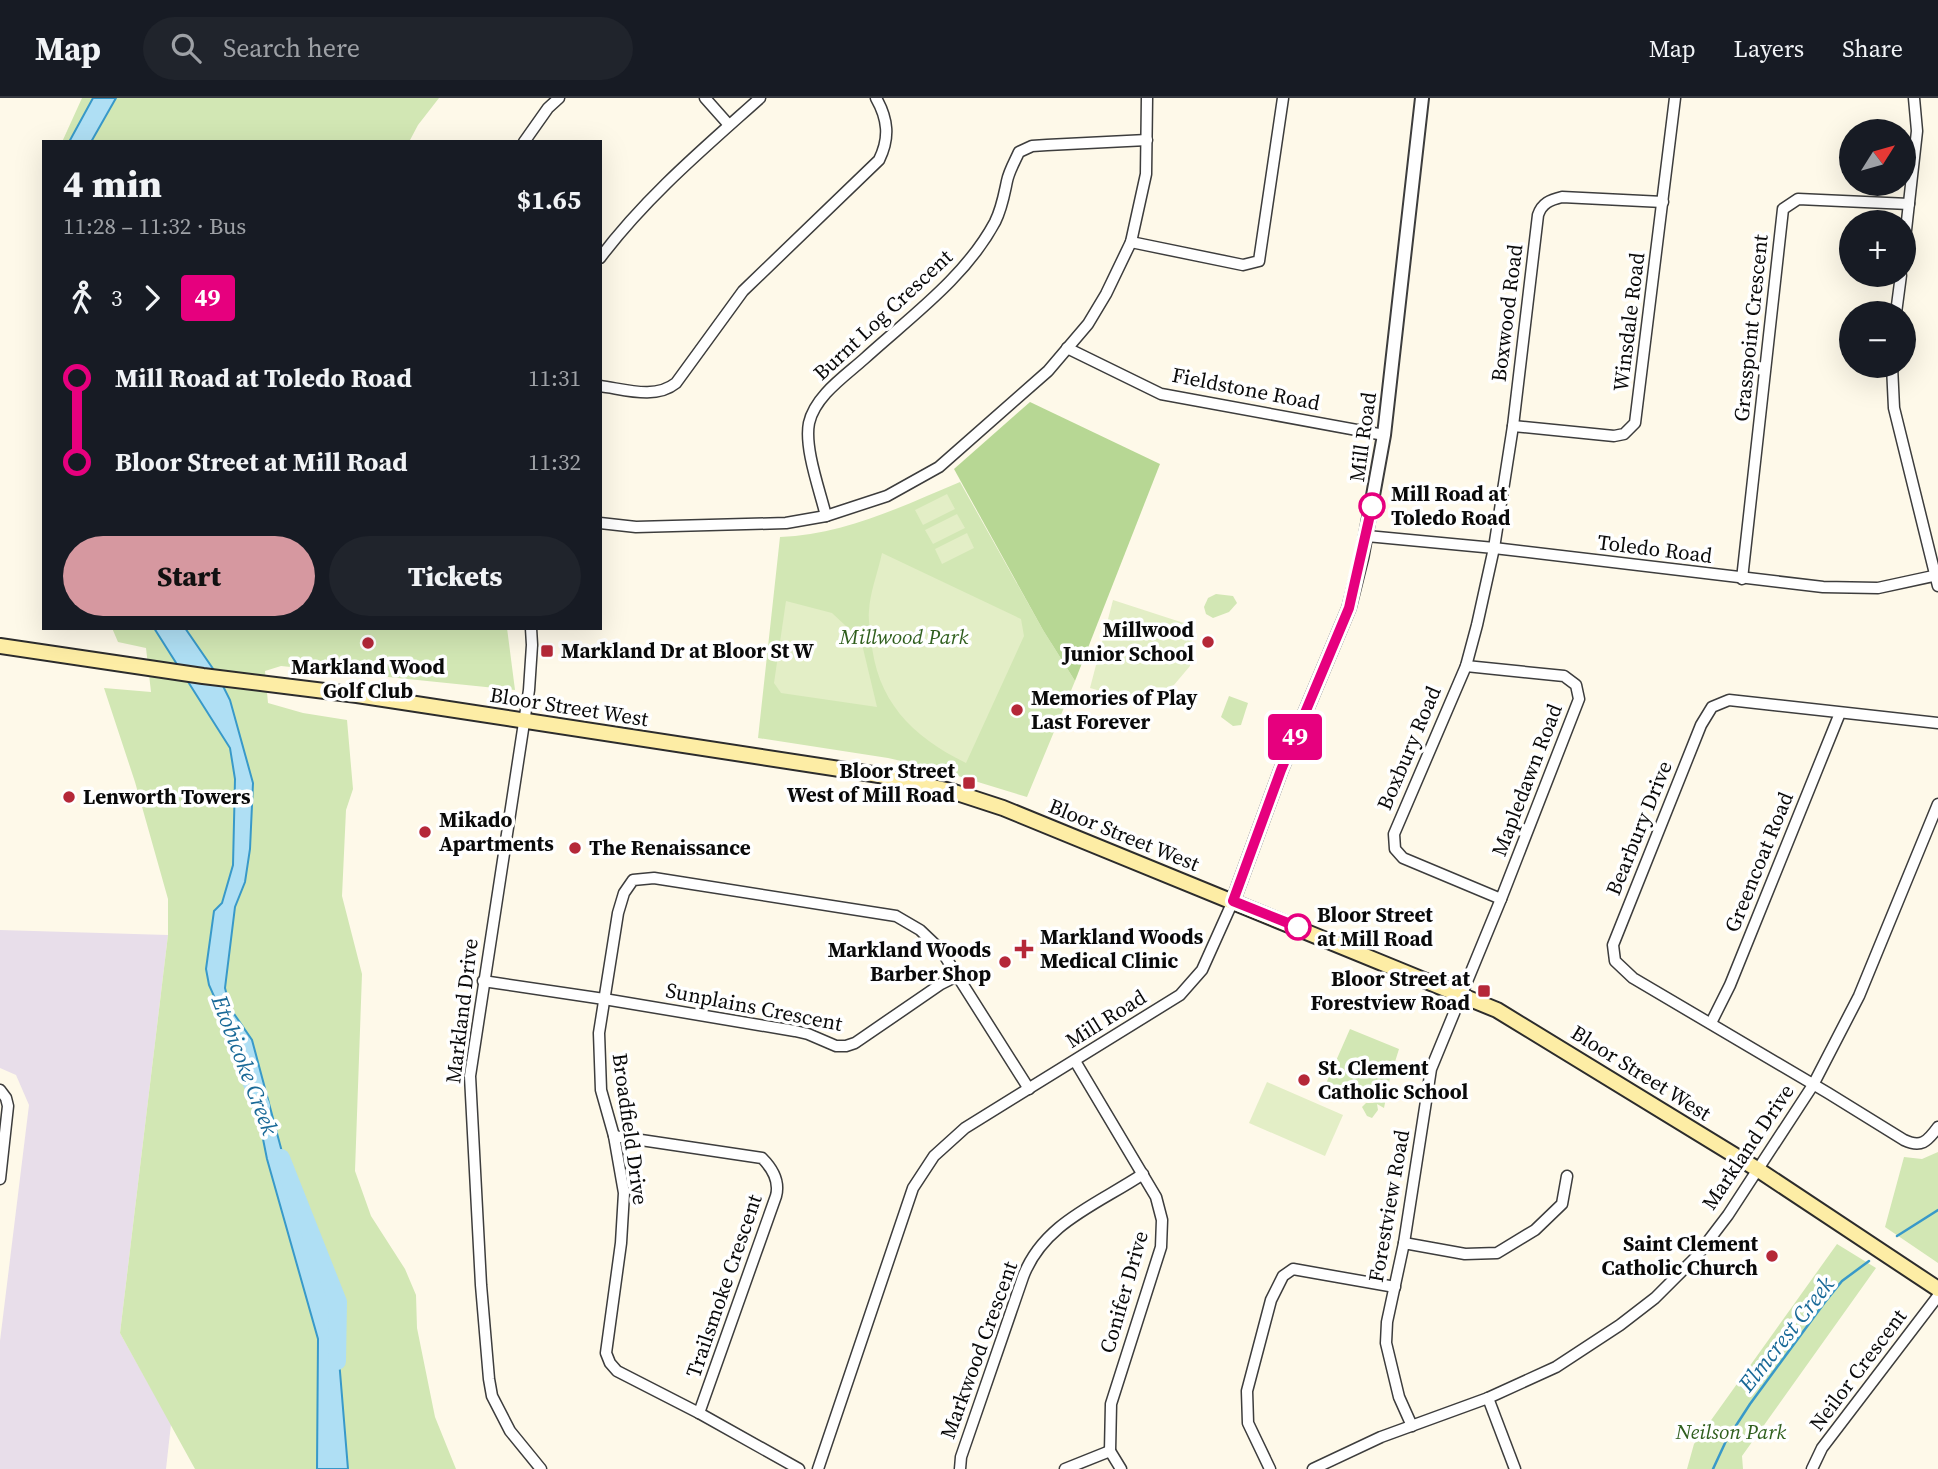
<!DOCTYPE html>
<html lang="en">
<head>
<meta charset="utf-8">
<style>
	body { margin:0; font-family:"Source Serif 4",serif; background:#20242c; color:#f1f3f6; height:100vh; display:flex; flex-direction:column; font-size:26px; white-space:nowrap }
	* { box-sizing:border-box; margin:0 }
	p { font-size:23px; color:#9ea1a6 }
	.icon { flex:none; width:38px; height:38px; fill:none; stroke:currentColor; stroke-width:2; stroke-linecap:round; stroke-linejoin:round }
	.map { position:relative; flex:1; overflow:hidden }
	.panel { position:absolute; left:42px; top:42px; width:560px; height:490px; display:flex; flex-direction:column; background:#171b24; border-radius:0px; box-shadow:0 7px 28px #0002 }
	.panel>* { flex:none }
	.badge { padding:0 14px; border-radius:5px; font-size:24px; line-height:46px }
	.needle { width:46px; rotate:53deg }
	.fabs { position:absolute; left:1839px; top:21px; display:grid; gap:14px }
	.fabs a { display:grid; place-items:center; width:77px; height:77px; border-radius:50%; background:#171b24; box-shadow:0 7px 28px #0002; font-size:35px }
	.map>.badge { position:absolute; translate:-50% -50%; box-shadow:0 0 0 4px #fff }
	.legs { display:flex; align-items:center; gap:10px; height:77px; padding:0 21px; font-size:23px }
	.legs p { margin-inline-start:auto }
	.summary { display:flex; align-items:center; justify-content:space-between; height:119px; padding:0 21px }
	h1 { font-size:38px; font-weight:800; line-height:52px }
	.action { display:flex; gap:14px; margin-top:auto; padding:14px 21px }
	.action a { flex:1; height:80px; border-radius:42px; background:#d698a0; color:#111; font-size:28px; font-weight:800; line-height:80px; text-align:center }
	.action a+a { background:#20242c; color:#f1f3f6 }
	ul { padding:0 21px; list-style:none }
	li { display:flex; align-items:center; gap:24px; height:84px; font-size:26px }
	li i { display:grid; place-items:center; width:10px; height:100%; margin:0 9px; background:currentColor }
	li i::after { content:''; width:18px; height:18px; margin:-9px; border:5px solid; border-radius:50%; background:#171b24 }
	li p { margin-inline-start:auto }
	li:first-child i { background:linear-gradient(#0000 50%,currentColor 0) }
	li:last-child i { background:linear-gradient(currentColor 50%,#0000 0) }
	header { display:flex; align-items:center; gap:42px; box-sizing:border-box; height:98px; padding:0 35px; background:#171b24; border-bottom:2px solid #363941 }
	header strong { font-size:33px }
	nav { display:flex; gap:38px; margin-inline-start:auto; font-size:24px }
	.search { width:490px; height:63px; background:#20242c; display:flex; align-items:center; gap:18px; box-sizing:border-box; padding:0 24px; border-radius:38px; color:#9ea1a6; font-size:26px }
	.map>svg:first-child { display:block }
</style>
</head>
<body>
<header>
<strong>Map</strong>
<div class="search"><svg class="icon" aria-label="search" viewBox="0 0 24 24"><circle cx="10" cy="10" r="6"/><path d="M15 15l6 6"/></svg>Search here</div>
<nav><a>Map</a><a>Layers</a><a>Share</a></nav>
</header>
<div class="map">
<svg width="1938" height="1371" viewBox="0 0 1938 1371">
	<rect width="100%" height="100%" fill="#fef9e9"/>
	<polygon fill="#e8deea" points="0,832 168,837 120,1235 171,1326 166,1371 0,1371 0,1243 29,1007 16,977 0,970"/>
	<g fill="#d2e7b4">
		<polygon points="82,0 439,0 418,27 409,44 62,44"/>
		<path d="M960,384L1043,532L1075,583L1027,699L932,670L888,660L758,640L780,439C843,437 903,408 960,384Z"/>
		<polygon points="1216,496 1233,498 1237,505 1229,514 1213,520 1206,516 1204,509 1208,500"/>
		<polygon points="112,530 507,530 515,592 281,568 265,573 268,605 303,615 347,622 353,691 346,712 342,798 362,876 355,1073 371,1118 405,1171 416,1197 417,1230 435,1319 456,1371 195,1371 120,1235 168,837 168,801 135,684 104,590 151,594 146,550 118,544"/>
		<polygon points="1229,598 1248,605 1241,627 1233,628 1221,619"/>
		<polygon points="1350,931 1399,951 1390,980 1384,1010 1377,1006 1378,1012 1372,1020 1367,1018 1362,1009 1366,1005 1375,1005 1346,991 1343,999 1324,990"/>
		<polygon points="1938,1054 1938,1165 1885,1129 1904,1059 1922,1061"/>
		<polygon points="1837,1146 1876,1170 1742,1358 1743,1371 1687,1371 1694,1346"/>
	</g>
	<polygon fill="#b7d794" points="1030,304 1160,366 1075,583 1043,532 954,371"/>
	<g fill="#e3eec6">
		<polygon points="947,396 955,411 923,427 915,412"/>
		<polygon points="957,416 965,430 933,446 925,432"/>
		<polygon points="967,435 974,450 942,466 935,451"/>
		<path d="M882,455L1021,521L1024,538L966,665C911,638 876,602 871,540C870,531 868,521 869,513C870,494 878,474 882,455Z"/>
		<polygon points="1113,502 1193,528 1190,568 1168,594 1136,603 1090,590"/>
		<polygon points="786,503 832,515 861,542 877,609 781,595 774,585"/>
		<polygon points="1267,984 1343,1017 1325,1058 1249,1025"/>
	</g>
	<g fill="#afdff4" stroke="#3899c9" stroke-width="2">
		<polygon points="93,0 116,0 91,44 69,44"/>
		<polygon points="154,530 185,530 218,578 230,602 253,685 250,751 245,784 235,809 225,890 230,910 252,942 293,1095 323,1162 335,1213 348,1371 317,1371 318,1241 267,1061 251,981 209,887 206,871 214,813 222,805 233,767 235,681 230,650"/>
	</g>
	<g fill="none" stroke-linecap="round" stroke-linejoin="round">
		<g stroke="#3899c9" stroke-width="2.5">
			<polyline points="1897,1138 1938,1112"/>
			<polyline points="1713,1371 1726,1343 1750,1306 1825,1204 1842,1183 1869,1163"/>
		</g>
		<g stroke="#afdff4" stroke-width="18">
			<polyline points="234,940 261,1008"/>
			<polyline points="281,1060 338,1204 337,1263"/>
		</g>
		<defs>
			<g id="minor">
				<polyline points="705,0 729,27"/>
				<polyline points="524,44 548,10 559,0"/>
				<polyline points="1131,144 1243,167 1259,163 1283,0"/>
				<polyline points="1904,150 1917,33 1914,0"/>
				<path d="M600,160C646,99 703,51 760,0"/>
				<polyline points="1896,215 1901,177"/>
				<polyline points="1067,250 1161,296 1384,337"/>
				<polyline points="1892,268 1894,310 1938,488"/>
				<path d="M600,288C624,291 655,302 676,285L743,193L879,62C890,40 888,21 876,0"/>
				<polyline points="1513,328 1614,338 1624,336 1635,325 1675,0"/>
				<path d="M826,418C820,393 804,350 809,325C815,298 845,278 864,261C910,219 965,180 995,124C1002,110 1004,97 1007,83C1009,73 1015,63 1019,54L1032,48L1047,47L1147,42"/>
				<polyline points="600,425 636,429 786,425 826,418 887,398 939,369 1048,273 1088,226 1106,196 1131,144 1146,76 1147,0"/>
				<polyline points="1367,438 1494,450 1823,489 1878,490 1938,477"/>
				<polyline points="1742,481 1783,111 1798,101 1909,106"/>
				<polyline points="531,530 532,547 529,592 470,978 481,1187 489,1281 492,1298 510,1333 541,1371"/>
				<path d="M1938,625L1729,602L1712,609L1701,627L1613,847L1615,863L1633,880L1828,995L1904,1042C1921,1050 1927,1044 1938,1029"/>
				<path d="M1501,801L1403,760L1395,751L1394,736L1466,568L1477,527L1494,450L1513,328L1538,117C1542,105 1550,102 1562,99L1663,104"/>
				<polyline points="483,883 604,901 795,933 808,936 836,948 846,948 855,945 941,886 957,878"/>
				<polyline points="1711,925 1730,887 1840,615"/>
				<polyline points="1075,963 1156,1099 1162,1122 1161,1149 1111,1306 1110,1353 1121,1371"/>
				<polyline points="0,992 6,1000 8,1008 0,1081"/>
				<path d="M614,1038L762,1060C772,1070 780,1083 776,1098L699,1315"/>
				<polyline points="1404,1145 1465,1156 1497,1155 1535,1132 1562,1106 1567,1078"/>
				<polyline points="1488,1300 1515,1371"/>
				<polyline points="1412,1328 1399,1299 1386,1245 1387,1224 1404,1145 1431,971 1501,801 1579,601 1576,587 1564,578 1466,568"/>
				<polyline points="799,1371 699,1315 617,1273 610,1265 606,1255 621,1145 624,1095 614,1038 601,992 599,935 618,815 624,795 633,782 654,780 896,818 920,832 941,852 1029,991"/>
				<polyline points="818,1371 913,1090 934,1058 965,1030 1180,897 1202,872 1233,803"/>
				<path d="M960,1371L961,1359L1023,1179C1043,1125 1098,1106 1143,1076"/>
				<polyline points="1065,1371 1110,1353"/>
				<polyline points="1270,1371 1248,1325 1247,1293 1271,1202 1283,1178 1293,1171 1395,1189"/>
				<polyline points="1313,1371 1381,1339 1488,1300 1556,1269 1620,1227 1655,1200 1696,1159 1728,1117 1813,987 1859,898 1938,706"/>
				<polyline points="1812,1371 1822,1350 1938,1198"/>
			</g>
			<polyline id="tertiary" points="1233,803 1281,672 1349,510 1362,458 1384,337 1422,0"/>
			<polyline id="secondary" points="0,548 203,578 357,597 879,677 951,693 1003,710 1497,912 1757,1071 1938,1191"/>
		</defs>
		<use href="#minor" stroke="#3d3d3d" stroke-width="13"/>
		<use href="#tertiary" stroke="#3d3d3d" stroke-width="16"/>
		<use href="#secondary" stroke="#2c2c2c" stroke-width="18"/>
		<use href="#minor" stroke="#fff" stroke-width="10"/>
		<use href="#tertiary" stroke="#fff" stroke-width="12"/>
		<use href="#secondary" stroke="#fdeda5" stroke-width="14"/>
	</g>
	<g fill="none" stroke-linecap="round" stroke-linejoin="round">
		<defs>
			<polyline id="line-1" points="1298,829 1233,803 1281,672 1349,510 1372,408"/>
		</defs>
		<use href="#line-1" stroke="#fff" stroke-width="16"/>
		<use href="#line-1" stroke="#e6007e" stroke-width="10"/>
	</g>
	<g fill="#fff" stroke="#e6007e" stroke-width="3.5">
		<circle cx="1372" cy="408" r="12"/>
		<circle cx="1298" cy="829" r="12"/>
	</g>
	<g fill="#b52838" stroke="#fff" stroke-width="2.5">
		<circle cx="1208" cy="544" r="7"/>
		<circle cx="368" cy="545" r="7"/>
		<rect x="540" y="546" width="14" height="14" rx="3.5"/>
		<circle cx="1017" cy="612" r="7"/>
		<rect x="962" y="678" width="14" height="14" rx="3.5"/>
		<circle cx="69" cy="699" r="7"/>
		<circle cx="425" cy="734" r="7"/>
		<circle cx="575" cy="750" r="7"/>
		<path d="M1020.5 840.5h7v7h7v7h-7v7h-7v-7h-7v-7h7z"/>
		<circle cx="1005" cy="864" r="7"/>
		<rect x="1477" y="886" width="14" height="14" rx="3.5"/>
		<circle cx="1304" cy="982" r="7"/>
		<circle cx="1772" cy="1158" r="7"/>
	</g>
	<g text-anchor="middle" stroke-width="7" stroke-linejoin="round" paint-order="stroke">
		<g font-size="21" fill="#0a0a0a" stroke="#fff">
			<text transform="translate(1507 215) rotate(-83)" y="7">Boxwood Road</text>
			<text transform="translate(883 217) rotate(-43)" y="7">Burnt Log Crescent</text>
			<text transform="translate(1629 224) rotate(-83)" y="7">Winsdale Road</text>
			<text transform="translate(1751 230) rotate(-84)" y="7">Grasspoint Crescent</text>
			<text transform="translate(1246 291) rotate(11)" y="7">Fieldstone Road</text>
			<text transform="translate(1363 339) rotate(-82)" y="7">Mill Road</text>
			<text transform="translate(1655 451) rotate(7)" y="7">Toledo Road</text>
			<text transform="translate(569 609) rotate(9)" y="7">Bloor Street West</text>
			<text transform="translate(1409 650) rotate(-67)" y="7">Boxbury Road</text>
			<text transform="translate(1527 682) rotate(-69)" y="7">Mapledawn Road</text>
			<text transform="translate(1639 730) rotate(-68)" y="7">Bearbury Drive</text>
			<text transform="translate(1124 737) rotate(22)" y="7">Bloor Street West</text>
			<text transform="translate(1759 764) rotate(-68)" y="7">Greencoat Road</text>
			<text transform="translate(754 909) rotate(11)" y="7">Sunplains Crescent</text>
			<text transform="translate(462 913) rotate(-83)" y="7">Markland Drive</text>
			<text transform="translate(1106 921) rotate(-32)" y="7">Mill Road</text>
			<text transform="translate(1641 975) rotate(32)" y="7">Bloor Street West</text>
			<text transform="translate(630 1031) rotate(82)" y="7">Broadfield Drive</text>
			<text transform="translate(1748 1049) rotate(-56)" y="7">Markland Drive</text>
			<text transform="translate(1389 1108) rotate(-80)" y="7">Forestview Road</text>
			<text transform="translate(724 1188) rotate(-71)" y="7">Trailsmoke Crescent</text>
			<text transform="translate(1124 1194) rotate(-74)" y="7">Conifer Drive</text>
			<text transform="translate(979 1252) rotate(-70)" y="7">Markwood Crescent</text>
			<text transform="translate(1858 1272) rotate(-53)" y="7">Neilor Crescent</text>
		</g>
		<g font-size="21" font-weight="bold" fill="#0a0a0a" stroke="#fff" text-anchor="start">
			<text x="1391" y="403">Mill Road at<tspan x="1391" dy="24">Toledo Road</tspan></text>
			<text x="1317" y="824">Bloor Street<tspan x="1317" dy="24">at Mill Road</tspan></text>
		</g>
		<g font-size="21" font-weight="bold" fill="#0a0a0a" stroke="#fff" text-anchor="start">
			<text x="1194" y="539" text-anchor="end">Millwood<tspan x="1194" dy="24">Junior School</tspan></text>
			<text x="561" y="560">Markland Dr at Bloor St W</text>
			<text x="368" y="576" text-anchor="middle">Markland Wood<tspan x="368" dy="24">Golf Club</tspan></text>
			<text x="1031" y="607">Memories of Play<tspan x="1031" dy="24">Last Forever</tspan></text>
			<text x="955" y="680" text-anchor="end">Bloor Street<tspan x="955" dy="24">West of Mill Road</tspan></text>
			<text x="83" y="706">Lenworth Towers</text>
			<text x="439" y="729">Mikado<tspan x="439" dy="24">Apartments</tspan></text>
			<text x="589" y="757">The Renaissance</text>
			<text x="1040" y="846">Markland Woods<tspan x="1040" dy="24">Medical Clinic</tspan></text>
			<text x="991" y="859" text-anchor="end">Markland Woods<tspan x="991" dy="24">Barber Shop</tspan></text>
			<text x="1470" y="888" text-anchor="end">Bloor Street at<tspan x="1470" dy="24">Forestview Road</tspan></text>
			<text x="1318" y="977">St. Clement<tspan x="1318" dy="24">Catholic School</tspan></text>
			<text x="1758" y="1153" text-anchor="end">Saint Clement<tspan x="1758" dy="24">Catholic Church</tspan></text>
		</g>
		<g font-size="21" font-style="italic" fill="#305f1e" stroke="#fff">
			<text x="904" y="546">Millwood Park</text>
			<text x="1731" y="1341">Neilson Park</text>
		</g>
		<g font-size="23" font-style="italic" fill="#196997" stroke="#fff">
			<text transform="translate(245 967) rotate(69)" y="8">Etobicoke Creek</text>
			<text transform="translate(1786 1236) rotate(-52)" y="8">Elmcrest Creek</text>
		</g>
	</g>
</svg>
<div class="fabs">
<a><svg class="needle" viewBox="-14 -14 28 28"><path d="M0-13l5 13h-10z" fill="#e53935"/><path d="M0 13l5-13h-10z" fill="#9ea1a6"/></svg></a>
<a>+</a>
<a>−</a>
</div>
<b class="badge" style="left:1295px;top:639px;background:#e6007e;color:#fff">49</b>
<section class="panel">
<div class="summary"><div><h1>4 min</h1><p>11:28 – 11:32 · Bus</p></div><b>$1.65</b></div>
<div class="legs"><svg class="icon" aria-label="walk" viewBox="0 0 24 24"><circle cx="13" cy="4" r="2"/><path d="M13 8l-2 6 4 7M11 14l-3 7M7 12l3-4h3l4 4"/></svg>3<svg class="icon" aria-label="forward" viewBox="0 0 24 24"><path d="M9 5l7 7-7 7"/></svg><b class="badge" style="background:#e6007e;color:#fff">49</b></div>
<ul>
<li><i style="color:#e6007e"></i><b>Mill Road at Toledo Road</b><p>11:31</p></li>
<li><i style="color:#e6007e"></i><b>Bloor Street at Mill Road</b><p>11:32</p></li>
</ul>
<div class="action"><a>Start</a><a>Tickets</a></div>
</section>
</div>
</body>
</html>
